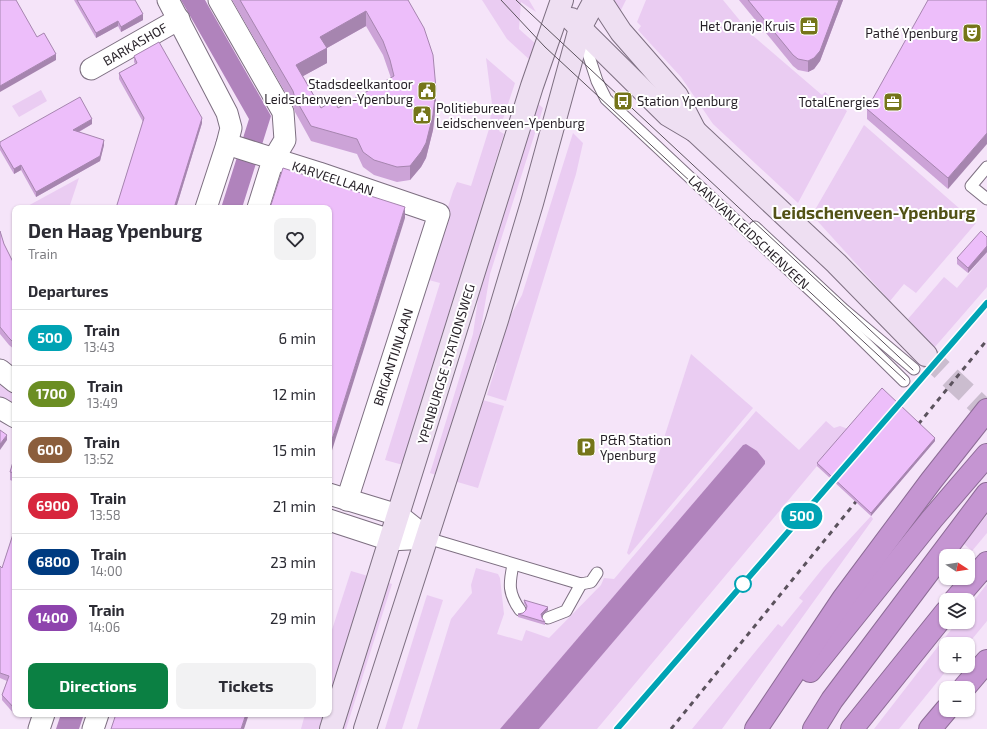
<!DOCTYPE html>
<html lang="en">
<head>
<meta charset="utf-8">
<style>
	body { margin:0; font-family:"Exo 2",sans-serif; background:#f2f2f3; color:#2b2b33; height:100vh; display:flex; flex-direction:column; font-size:15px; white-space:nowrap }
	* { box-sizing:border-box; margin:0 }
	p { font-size:13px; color:#7c7c81 }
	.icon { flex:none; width:22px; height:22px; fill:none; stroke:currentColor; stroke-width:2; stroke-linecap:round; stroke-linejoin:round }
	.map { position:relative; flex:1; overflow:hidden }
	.sheet { position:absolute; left:12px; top:205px; width:320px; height:512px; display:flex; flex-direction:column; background:#fff; border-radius:8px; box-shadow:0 1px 3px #0004 }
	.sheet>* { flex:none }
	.badge { padding:0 8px; border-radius:13px; font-size:14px; line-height:26px }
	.needle { width:26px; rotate:102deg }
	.tools { position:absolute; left:939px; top:549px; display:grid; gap:8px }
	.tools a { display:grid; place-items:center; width:36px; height:36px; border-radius:8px; background:#fff; box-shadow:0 1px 3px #0004; font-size:20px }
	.map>.badge { position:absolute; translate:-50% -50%; box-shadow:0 0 0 2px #fff }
	h2 { padding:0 16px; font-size:15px; line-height:36px }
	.round { display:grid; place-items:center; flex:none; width:42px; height:42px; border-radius:8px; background:#f2f2f3 }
	.overview { display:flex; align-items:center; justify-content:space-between; height:68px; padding:0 16px }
	h1 { font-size:19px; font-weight:700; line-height:30px }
	.button { display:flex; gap:8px; margin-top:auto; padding:8px 16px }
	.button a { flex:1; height:46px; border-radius:8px; background:#0b8043; color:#fff; font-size:16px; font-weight:700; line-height:46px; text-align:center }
	.button a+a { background:#f2f2f3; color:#2b2b33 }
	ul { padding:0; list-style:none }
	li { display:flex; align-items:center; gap:12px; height:56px; padding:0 16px; border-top:1px solid #e1e1e2 }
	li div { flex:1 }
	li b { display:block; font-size:15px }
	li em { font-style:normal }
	li .badge { min-width:44px; font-weight:700; text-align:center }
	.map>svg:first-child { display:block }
</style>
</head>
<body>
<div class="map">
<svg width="987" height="729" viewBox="0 0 987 729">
	<rect width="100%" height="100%" fill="#f5e4f9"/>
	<g fill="#eaccf2">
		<polygon points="482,0 529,0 536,12 521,2 519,29 536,44 531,61 507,39"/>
		<polygon points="613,0 626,0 620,12"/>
		<polygon points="646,0 723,0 751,34 822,95 825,92 847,111 798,203 713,124 681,77 638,30 641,26 637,22"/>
		<polygon points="486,58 515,83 499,131 504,134 487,190 490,191 403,465 385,460 440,283 425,279 453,191 457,182 471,186 489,129 492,104"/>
		<polygon points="41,90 47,101 19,117 12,106"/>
		<polygon points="537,103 543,108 490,274 478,346 436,475 430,473 473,334 479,292"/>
		<polygon points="864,125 976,223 916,293 904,284 890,301 812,215"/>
		<polygon points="573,133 583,143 576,174 506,401 487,395 497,363 492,361 502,331 522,295"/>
		<polygon points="79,178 69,208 24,208"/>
		<polygon points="987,252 987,287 934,348 908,319 944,277 957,288"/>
		<polygon points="691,354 753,408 629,555 627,553"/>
		<polygon points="0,375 15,387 15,398 8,409 0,402"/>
		<polygon points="479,399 504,406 478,488 454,481"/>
		<polygon points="756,411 799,450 826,421 834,428 840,426 848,429 597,729 539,729 765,464 746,444 743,445 500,729 417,729 451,619 472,593 471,585 476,568 498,574 500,578 504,614 497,634 522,641 526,630 549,638 601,585 604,578 614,579"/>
		<polygon points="987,515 987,533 972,551 964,544"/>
		<polygon points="871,516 873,519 722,729 692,729 778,624 782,627 803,601 799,598 823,568"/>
		<polygon points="351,571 368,576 329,701 329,639"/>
		<polygon points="386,582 392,584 346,729 339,729"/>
		<polygon points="987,584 987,621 968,644 946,644 946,666 950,666 899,729 874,729 957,622 968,622 968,608"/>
		<polygon points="427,595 443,600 402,729 385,729"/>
		<polygon points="305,714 325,714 320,729 301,729"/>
	</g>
	<g fill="#b083bc">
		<polygon points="181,0 205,0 271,116 242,208 221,208 249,119"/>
		<polygon points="746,444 757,451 765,461 765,464 539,729 500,729 743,445"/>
		<polygon points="61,714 84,714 79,729 56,729"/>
	</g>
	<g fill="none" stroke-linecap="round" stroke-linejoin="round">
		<polyline stroke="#cbbdcf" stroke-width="22" stroke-dasharray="22 11" stroke-linecap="butt" points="926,355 987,412"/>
		<defs>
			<g id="lane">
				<polyline points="583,38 597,81 606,99 840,318 904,381"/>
				<polyline points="987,167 971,186 987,199"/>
				<polyline points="755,227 844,310 914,369"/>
				<polyline points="427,538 581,584 591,582 597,573"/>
				<path d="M513,565C509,584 508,593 520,610"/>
				<polyline points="548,618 566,611 581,584"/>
			</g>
			<g id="street">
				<polyline points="168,0 227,113 231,128 227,144 206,208"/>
				<polyline points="219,0 283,112 285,140 273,160 258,208"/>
				<polyline points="91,69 179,19"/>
				<polyline points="227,144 319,173 439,214 347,500"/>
				<polyline points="0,370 15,382"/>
				<polyline points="0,408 15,417"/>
				<polyline points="329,494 398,515 427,538"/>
				<polyline points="329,520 390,540 427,538"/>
				<polyline points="39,729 44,714"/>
				<polyline points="93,729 98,714"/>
			</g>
			<g id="secondary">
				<polyline points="600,0 621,32 677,96 695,131"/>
				<polyline points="571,19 668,115 695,131 836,263 926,355"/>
				<polyline points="331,729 532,86 562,0"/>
				<polyline points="365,729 497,320 532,203 580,28 595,0"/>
			</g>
			<g id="highway">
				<polyline points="955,600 987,563"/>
				<polyline points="810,671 932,519 987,455"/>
				<polyline points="964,688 987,661"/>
				<polyline points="756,729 843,599 931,481 987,410"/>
				<polyline points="814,729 832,700 987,494"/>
				<polyline points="852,729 946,612"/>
				<polyline points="930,729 946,710"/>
			</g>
		</defs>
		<use href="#lane" stroke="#7d6f81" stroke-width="13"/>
		<use href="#street" stroke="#7d6f81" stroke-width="23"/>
		<use href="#secondary" stroke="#7d6f81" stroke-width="24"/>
		<use href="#highway" stroke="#8d6c96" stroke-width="24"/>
		<use href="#lane" stroke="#fff" stroke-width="11"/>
		<use href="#street" stroke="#fff" stroke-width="21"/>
		<use href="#secondary" stroke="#eedff2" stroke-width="22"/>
		<use href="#highway" stroke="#c595d2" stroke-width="22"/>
		<g stroke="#5b525d" stroke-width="1">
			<polyline points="501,0 545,47 905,380"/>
			<polyline points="516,0 913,370"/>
		</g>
		<g stroke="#5b525d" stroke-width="3" stroke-dasharray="5 5" stroke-linecap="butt">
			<polyline points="891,413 987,303"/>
			<polyline points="912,432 987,340"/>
			<polyline points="617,729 840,472"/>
			<polyline points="671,729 863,493"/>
		</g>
	</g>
	<g fill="#cca3d7" fill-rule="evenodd">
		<polygon points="74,0 135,0 143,20 121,32 118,26 96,38"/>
		<path d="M232,0H408L436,103L433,130L426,158L421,167L410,180L397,182L374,175L363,167L357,154L311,141L295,112L293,106ZM366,26L383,55L391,78L338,108H321L303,76L327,63V48Z"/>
		<polygon points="739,0 843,0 820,61 814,69 808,72 798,70 793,66"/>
		<polygon points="987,0 948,189 867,119 867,109"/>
		<polygon points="134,56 202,123 176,208 116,208 143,122 119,79 119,73 135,64 134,62"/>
		<polygon points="92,124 79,132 104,145 100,161 36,197 21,170 14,174 0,150 0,142"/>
		<polygon points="0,231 4,244 15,266 15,350 9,345 0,334"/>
		<polygon points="987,237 987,252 968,273 957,264 957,258"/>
		<polygon points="935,441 871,516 817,466 817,463"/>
		<polygon points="15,455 15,482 10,480 10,472"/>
		<polygon points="15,528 15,714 16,714 15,715 2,700 2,695 7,681 0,678 0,566 2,568"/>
		<polygon points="524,600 548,610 541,616 542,618 545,622 545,625 518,617 518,614 523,613 527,609 524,603"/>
	</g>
	<g fill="#a685af">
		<polygon points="839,0 843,0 820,61 814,69 808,72 808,61"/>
		<polygon points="366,11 366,26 327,48 327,63 296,80 296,65 320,37"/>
		<polygon points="143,14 143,20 121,32 121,27"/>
		<polygon points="118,21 118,26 96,38 96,33"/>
		<polygon points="56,54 56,60 0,92 0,86"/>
		<polygon points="436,89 436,103 433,130 426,158 421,167 410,180 410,166"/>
		<polygon points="202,118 202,123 176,208 174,208"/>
		<polygon points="92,119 92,124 73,135 73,130"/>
		<polygon points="987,133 987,144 948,189 948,178"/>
		<polygon points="104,140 104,145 100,161 36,197 36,192"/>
		<polygon points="21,165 21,170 14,174 14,169"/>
		<polygon points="405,207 405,218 329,460 329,449"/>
		<polygon points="987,246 987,252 968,273 968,268"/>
		<polygon points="7,435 7,440 0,450 0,444"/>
		<polygon points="935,438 935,441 871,516 871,513"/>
		<polygon points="548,607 548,610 541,617 541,614"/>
		<polygon points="246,714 249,714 244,729 241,729"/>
	</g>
	<g fill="#edbefa" stroke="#a685af" fill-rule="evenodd">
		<polygon points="0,0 16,0 37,37 44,33 56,54 0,86"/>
		<polygon points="77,0 135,0 143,14 121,27 118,21 96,33"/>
		<path d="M240,0H408L424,28L433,55L436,89L433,115L426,143L421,152L410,166L397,167L374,160L363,152L357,139L311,126L295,98L293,91ZM366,11L383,41L390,60L394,76L338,108L334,100L321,108L296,65L327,48L320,37Z"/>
		<polygon points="748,0 839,0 820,51 814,58 808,61 798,59 793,55"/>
		<polygon points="928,0 987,0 987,133 948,178 867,109"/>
		<polygon points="159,42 202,118 174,208 116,208 144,118 119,73 137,63 134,56"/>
		<polygon points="80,97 92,119 73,130 104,140 100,156 36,192 21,165 14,169 0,145 0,142"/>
		<polygon points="283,168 405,207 329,449 329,208 270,208"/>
		<polygon points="0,231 4,244 15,266 15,344 9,338 0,327"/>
		<polygon points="981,231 987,237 987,246 968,268 957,258"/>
		<polygon points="882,388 935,438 871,513 817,463"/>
		<polygon points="0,430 7,435 0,444"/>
		<polygon points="15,455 15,473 10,472"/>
		<polygon points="15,528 15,709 2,695 9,676 0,673 0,566 2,568"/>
		<polygon points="524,600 548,607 541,614 542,618 545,622 518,614 523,613 526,610 527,606"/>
		<polygon points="116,714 246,714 241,729 111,729"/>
	</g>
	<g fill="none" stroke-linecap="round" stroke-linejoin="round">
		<defs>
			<polyline id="line" points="617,729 987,303"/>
		</defs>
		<use href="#line" stroke="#fff" stroke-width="9"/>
		<use href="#line" stroke="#00a3b4" stroke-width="6"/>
	</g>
	<defs>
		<symbol id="office-square" viewBox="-11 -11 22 22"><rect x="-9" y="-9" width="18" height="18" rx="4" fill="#75751a" stroke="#fff"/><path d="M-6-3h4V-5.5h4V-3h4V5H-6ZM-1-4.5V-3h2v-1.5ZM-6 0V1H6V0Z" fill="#fff"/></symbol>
		<symbol id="theatre-square" viewBox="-11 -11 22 22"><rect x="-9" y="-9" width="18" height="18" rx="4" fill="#75751a" stroke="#fff"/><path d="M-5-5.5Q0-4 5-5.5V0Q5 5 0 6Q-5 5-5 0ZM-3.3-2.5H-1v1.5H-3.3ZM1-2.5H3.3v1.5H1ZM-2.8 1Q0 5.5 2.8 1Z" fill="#fff"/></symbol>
		<symbol id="civic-square" viewBox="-11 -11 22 22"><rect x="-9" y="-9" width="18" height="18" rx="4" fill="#75751a" stroke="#fff"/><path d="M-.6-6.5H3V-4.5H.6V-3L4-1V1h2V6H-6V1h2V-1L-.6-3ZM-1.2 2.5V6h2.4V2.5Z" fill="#fff"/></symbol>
		<symbol id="bus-square" viewBox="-11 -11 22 22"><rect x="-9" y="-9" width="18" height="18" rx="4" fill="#75751a" stroke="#fff"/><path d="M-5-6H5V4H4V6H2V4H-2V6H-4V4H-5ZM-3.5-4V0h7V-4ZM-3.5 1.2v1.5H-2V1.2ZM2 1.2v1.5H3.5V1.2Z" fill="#fff"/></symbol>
		<symbol id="parking-square" viewBox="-11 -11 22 22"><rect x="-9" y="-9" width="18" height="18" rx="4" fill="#75751a" stroke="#fff"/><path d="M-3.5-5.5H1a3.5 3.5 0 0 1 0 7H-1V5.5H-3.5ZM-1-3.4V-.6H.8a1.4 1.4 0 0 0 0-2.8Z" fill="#fff"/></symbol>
	</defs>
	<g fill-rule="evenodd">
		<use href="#office-square" x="798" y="15" width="22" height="22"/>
		<use href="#theatre-square" x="961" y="22" width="22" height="22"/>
		<use href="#civic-square" x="416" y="80" width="22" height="22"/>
		<use href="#bus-square" x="612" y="90" width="22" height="22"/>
		<use href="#office-square" x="882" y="91" width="22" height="22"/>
		<use href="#civic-square" x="411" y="104" width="22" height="22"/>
		<use href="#parking-square" x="575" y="436" width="22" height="22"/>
	</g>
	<circle fill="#fff" stroke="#00a3b4" stroke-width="2" cx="743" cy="584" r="8"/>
	<g text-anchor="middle" stroke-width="4" stroke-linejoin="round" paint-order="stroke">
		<g font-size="13" fill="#251f26" stroke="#fff" text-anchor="end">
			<text x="795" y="31">Het Oranje Kruis</text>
			<text x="958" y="38">Pathé Ypenburg</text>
			<text x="413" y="89">Stadsdeelkantoor<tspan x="413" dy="15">Leidschenveen-Ypenburg</tspan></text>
			<text x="637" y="106" text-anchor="start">Station Ypenburg</text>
			<text x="879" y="107">TotalEnergies</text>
			<text x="436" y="113" text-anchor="start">Politiebureau<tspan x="436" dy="15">Leidschenveen-Ypenburg</tspan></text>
			<text x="600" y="445" text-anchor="start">P&amp;R Station<tspan x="600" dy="15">Ypenburg</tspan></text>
		</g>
		<g font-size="13" fill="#251f26" stroke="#fff">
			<text transform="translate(135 44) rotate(-30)" y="5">BARKASHOF</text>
			<text transform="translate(333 178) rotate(18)" y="5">KARVEELLAAN</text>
			<text transform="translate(749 232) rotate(43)" y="5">LAAN VAN LEIDSCHENVEEN</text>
			<text transform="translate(393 357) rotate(-72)" y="5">BRIGANTIJNLAAN</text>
			<text transform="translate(446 364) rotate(-73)" y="5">YPENBURGSE STATIONSWEG</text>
		</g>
		<g font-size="17" font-weight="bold" fill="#525216" stroke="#fff">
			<text x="874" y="219">Leidschenveen-Ypenburg</text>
		</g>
	</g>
</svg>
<div class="tools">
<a><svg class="needle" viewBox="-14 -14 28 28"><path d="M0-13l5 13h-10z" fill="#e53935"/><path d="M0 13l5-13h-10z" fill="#7c7c81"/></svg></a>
<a><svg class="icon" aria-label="layers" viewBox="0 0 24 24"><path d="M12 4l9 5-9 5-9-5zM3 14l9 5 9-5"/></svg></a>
<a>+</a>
<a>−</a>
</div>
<b class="badge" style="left:802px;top:516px;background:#00a3b4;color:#fff">500</b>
<section class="sheet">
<div class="overview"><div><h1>Den Haag Ypenburg</h1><p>Train</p></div><a class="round"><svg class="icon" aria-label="heart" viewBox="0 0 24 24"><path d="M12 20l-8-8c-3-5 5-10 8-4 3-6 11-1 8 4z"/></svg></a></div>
<h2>Departures</h2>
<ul>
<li><span class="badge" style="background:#00a3b4;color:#fff">500</span><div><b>Train</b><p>13:43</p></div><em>6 min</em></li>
<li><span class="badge" style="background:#6b8e23;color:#fff">1700</span><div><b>Train</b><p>13:49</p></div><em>12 min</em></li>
<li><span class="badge" style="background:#8b5e3c;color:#fff">600</span><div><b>Train</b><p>13:52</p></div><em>15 min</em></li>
<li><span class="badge" style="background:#d7263d;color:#fff">6900</span><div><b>Train</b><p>13:58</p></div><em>21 min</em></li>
<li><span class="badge" style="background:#003b80;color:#fff">6800</span><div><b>Train</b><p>14:00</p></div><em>23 min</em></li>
<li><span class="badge" style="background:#8e44ad;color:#fff">1400</span><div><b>Train</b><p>14:06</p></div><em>29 min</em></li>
</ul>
<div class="button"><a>Directions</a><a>Tickets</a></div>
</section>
</div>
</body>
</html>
